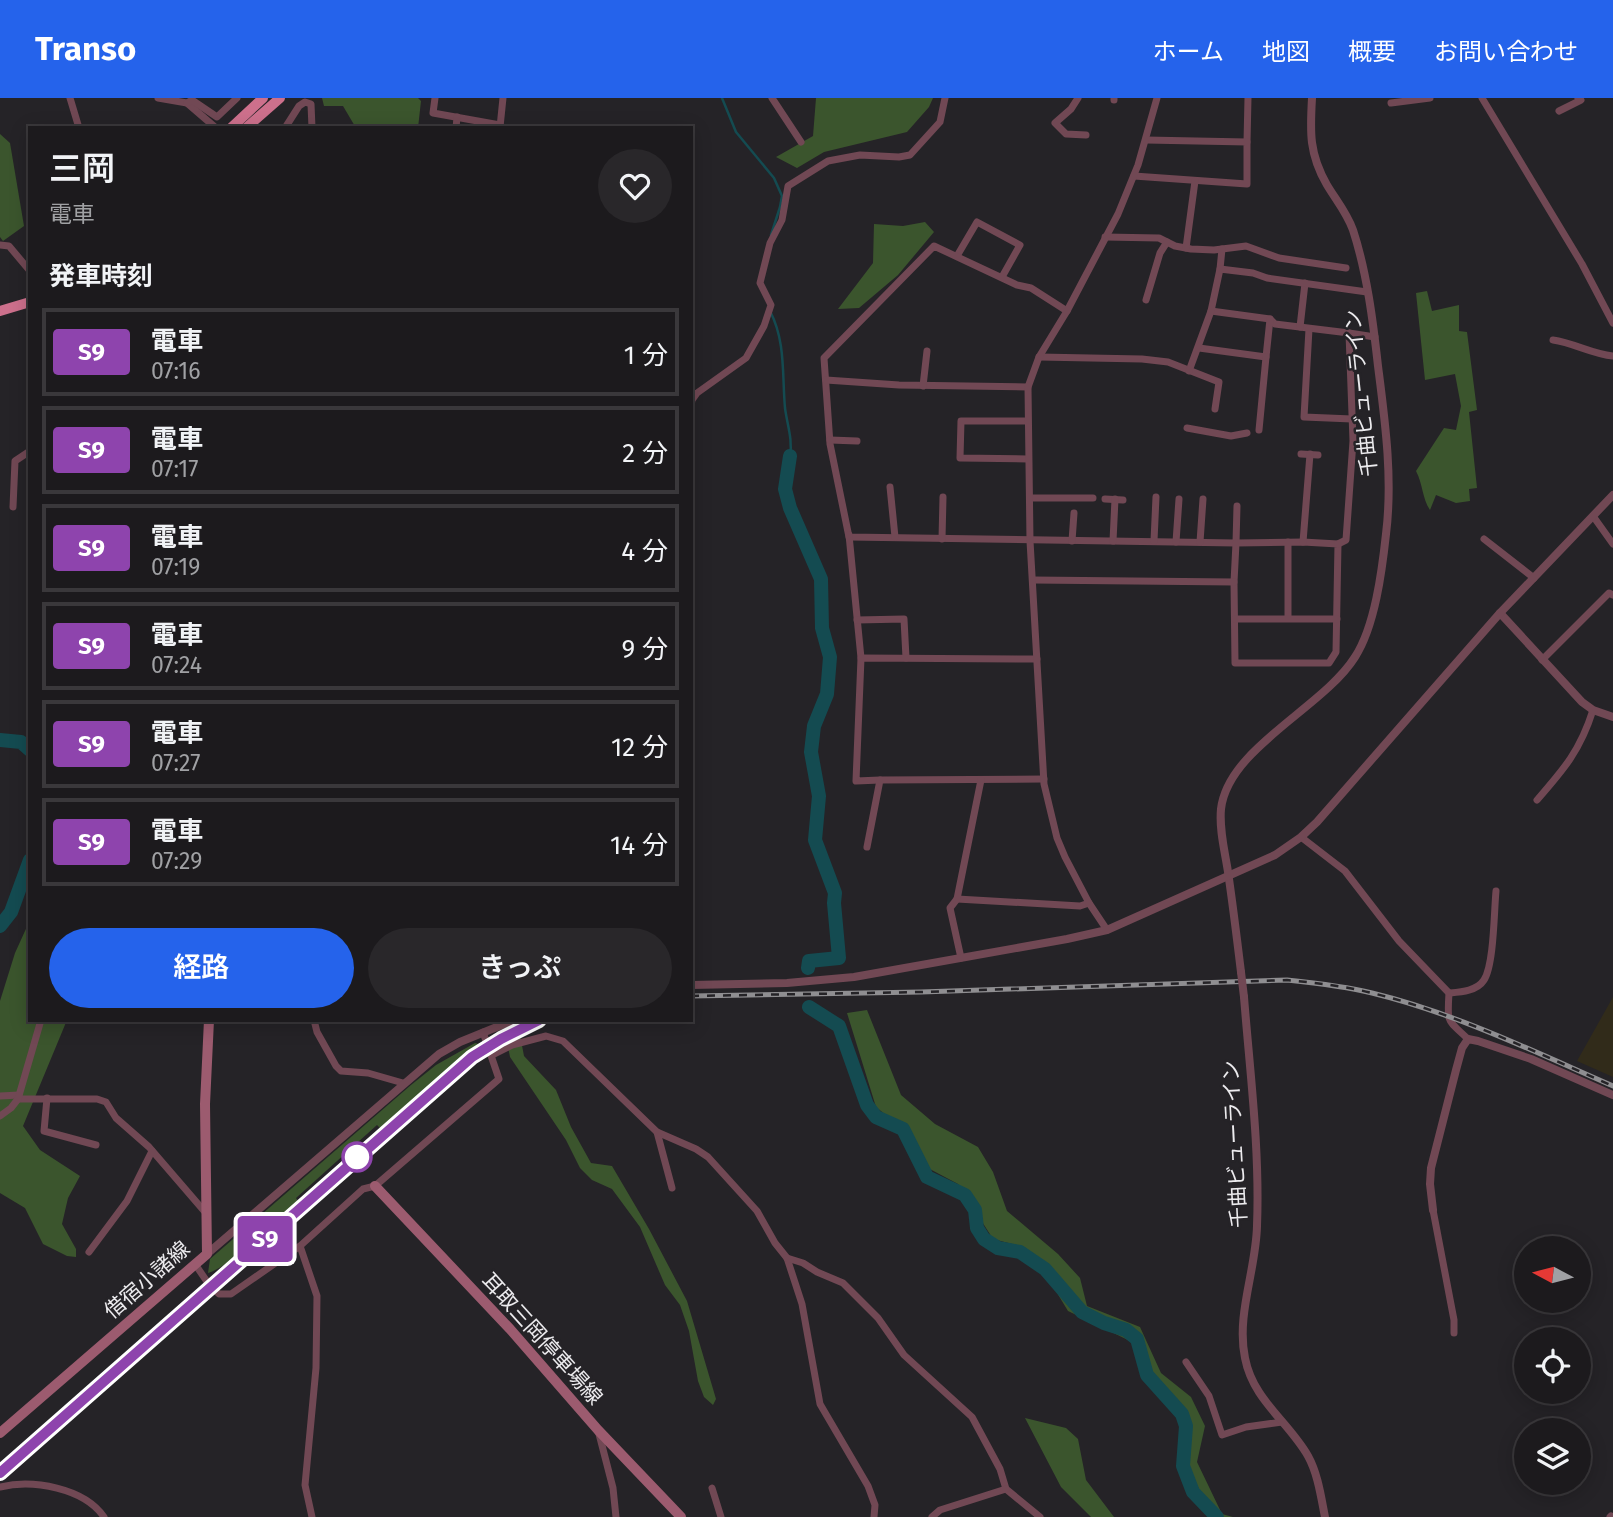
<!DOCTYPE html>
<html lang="ja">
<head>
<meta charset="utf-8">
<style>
	body { margin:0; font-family:"Fira Sans","Noto Sans JP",sans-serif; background:#29272a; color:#f1f3f6; height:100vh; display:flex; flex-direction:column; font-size:26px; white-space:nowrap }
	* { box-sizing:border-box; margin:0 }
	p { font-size:23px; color:#a0a1a4 }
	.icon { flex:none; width:38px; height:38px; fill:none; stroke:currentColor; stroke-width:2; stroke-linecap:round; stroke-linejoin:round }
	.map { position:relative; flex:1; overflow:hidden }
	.panel { position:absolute; left:28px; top:28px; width:665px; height:896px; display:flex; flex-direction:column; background:#1c1a1d; border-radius:0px; box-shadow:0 4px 18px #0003,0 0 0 2px #3a383b }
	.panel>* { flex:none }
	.badge { padding:0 14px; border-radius:5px; font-size:24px; line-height:46px }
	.needle { width:46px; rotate:277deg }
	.buttons { position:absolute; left:1514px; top:1138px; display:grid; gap:14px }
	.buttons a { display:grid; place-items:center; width:77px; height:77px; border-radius:50%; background:#1c1a1d; box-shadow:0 4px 18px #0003,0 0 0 2px #3a383b; font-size:35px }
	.map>.badge { position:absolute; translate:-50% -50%; box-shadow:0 0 0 4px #fff }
	h2 { padding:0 21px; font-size:26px; line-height:63px }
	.round { display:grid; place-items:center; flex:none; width:74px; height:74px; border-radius:37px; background:#29272a }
	.head { display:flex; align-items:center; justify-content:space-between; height:119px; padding:0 21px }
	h1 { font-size:33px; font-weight:600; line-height:52px }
	.button { display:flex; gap:14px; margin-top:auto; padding:14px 21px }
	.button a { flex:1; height:80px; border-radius:42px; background:#2563eb; color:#fff; font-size:28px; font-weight:600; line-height:80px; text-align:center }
	.button a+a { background:#29272a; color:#f1f3f6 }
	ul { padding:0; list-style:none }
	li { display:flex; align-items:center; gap:21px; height:88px; margin:0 14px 10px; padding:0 7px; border:4px solid #3a383b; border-radius:0px }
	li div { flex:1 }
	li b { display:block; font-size:26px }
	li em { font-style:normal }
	li .badge { min-width:77px; font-weight:700; text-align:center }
	header { display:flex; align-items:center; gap:42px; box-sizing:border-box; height:98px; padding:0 35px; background:#2563eb; color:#fff }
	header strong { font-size:33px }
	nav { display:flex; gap:38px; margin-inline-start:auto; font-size:24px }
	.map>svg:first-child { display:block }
</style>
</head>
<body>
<header>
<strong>Transo</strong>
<nav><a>ホーム</a><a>地図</a><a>概要</a><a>お問い合わせ</a></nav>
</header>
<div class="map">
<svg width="1613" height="1419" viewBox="0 0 1613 1419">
	<rect width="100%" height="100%" fill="#252327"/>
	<polygon fill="#312b1a" points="1613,899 1613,979 1577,963"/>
	<g fill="#3b552d">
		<polygon points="322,0 418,0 421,3 418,30 356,30 343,8 324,8"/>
		<polygon points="816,0 933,0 929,9 907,34 824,54 797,70 776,59 813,38"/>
		<polygon points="0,36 10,45 24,128 3,143 0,139"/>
		<polygon points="925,124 934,134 898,177 859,210 838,211 873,165 874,126 903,128"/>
		<path d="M1427,193L1432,213L1459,207V233L1467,234L1477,312L1469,314L1477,390L1469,391L1470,403L1456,405L1436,397L1430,412C1422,400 1423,386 1416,373L1444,330L1456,332L1461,308L1455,276L1425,282L1416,195Z"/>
		<polygon points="30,822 30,922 67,922 23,1028 40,1052 80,1078 68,1100 62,1126 76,1151 76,1159 67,1158 43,1146 25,1110 0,1095 0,903 15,855"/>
		<polygon points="867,912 901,997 935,1026 978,1049 993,1074 1007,1113 1058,1156 1080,1180 1087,1208 1140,1229 1161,1275 1191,1299 1205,1328 1197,1364 1222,1416 1233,1419 1221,1419 1199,1391 1185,1362 1187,1341 1184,1312 1158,1288 1150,1278 1146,1261 1130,1243 1068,1213 1034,1157 1024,1149 993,1141 958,1086 926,1069 908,1042 887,1018 876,1009 847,915"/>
		<polygon points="520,937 524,958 556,992 571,1029 591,1065 612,1068 649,1131 687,1203 716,1301 713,1307 704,1299 698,1283 689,1233 680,1207 665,1187 640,1129 612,1091 592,1082 580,1070 566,1042 510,959 507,944"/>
		<path d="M475,945L483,947L442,977L380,1030L377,1027L296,1100L298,1103C278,1121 231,1169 208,1175L210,1161L411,987L436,967Z"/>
		<polygon points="1025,1320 1066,1330 1078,1341 1086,1382 1114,1419 1091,1419 1061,1389"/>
	</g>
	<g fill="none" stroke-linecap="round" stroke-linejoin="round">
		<g stroke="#144b51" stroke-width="2.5">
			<polyline points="722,0 736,34 774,80 782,98 780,109 771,137"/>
			<path d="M770,213C786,244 782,277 785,310C787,326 793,342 790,358"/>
		</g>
		<g stroke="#144b51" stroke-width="14">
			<polyline points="790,358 785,391 790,410 821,481 822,530 830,559 827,596 814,628 811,654 819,698 815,742 835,795 834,805 839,860 809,863 808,870"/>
			<polyline points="0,642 21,644 30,652"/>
			<polyline points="0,828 11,814 30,762"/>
			<polyline points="809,909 839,928 867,1007 876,1019 903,1031 927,1079 965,1097 975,1112 977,1130 984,1141 998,1150 1020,1154 1045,1171 1082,1214 1104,1225 1126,1232 1137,1241 1147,1277 1182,1316 1186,1328 1183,1368 1193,1394 1217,1419"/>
		</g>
		<g stroke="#714854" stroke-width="7">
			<polyline points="70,0 79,30"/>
			<polyline points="158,0 187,5 216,30"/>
			<polyline points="435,0 433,15 500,27"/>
			<polyline points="772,0 801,44"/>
			<polyline points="1078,0 1071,11 1055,25 1066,36 1086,37"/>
			<polyline points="1482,0 1582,166 1613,225"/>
			<polyline points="1114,2 1114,0"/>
			<polyline points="187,5 192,2 217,19 237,0"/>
			<polyline points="1391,5 1430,0"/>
			<polyline points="1559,13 1581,2 1578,0"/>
			<polyline points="500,29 503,0"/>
			<polyline points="285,30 299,8 305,4 311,6 312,30"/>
			<polyline points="456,30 457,19"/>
			<polyline points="1247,44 1248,0"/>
			<polyline points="1134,78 1247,86 1247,44 1146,42"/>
			<polyline points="1105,139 1159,140 1175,148 1191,151 1214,152 1246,148 1279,160 1346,170"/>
			<polyline points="0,147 9,148 30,173"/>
			<polyline points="1186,150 1195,83"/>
			<polyline points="957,158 977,124 1020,147 1002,179"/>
			<polyline points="1220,171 1222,151"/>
			<polyline points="1146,202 1160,155 1167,144"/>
			<polyline points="1067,213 1031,190 1017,187 934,148 824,260 830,346 849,439 1236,445 1237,408"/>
			<polyline points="1211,213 1270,221 1275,226 1349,235"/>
			<polyline points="1300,229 1305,185"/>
			<polyline points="1309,231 1304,319 1352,321"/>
			<path d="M1553,242C1574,245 1592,256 1613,258"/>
			<polyline points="1199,250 1266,259 1270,221"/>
			<polyline points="1039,259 1142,261 1168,264 1219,284 1215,311"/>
			<polyline points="1189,273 1211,213 1220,171 1253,175 1267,180 1367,194"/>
			<polyline points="826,282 899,287 1028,289"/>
			<polyline points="923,288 927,253"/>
			<polyline points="691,308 692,302 697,295 746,260 764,228 771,207 760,185 770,145 782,122 788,88 828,63 860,57 899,59 910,57 940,24 945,0"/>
			<polyline points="1027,323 961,323 960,360 1028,361"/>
			<polyline points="1187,330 1231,338 1247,335"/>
			<polyline points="1259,332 1266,259"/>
			<polyline points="830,342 857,343"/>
			<polyline points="1301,356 1318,357"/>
			<polyline points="890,389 895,439"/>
			<polyline points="1030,400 1093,400"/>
			<polyline points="1105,401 1123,402"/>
			<polyline points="13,409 15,363 30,353"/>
			<polyline points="1593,418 1613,446"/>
			<polyline points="849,437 861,560"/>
			<polyline points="942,441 943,399"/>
			<polyline points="1484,441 1534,480"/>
			<polyline points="1072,443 1074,415"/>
			<polyline points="1113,443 1115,401"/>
			<polyline points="1154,443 1156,399"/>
			<polyline points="1176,444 1179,401"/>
			<polyline points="1200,444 1203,401"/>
			<polyline points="1288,444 1288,520"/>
			<polygon points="1303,444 1338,446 1336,554 1329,565 1235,565 1234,484 1236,445"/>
			<polyline points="1303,444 1310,356"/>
			<polyline points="1338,446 1346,442 1353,343 1349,235 1375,239"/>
			<polyline points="1033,482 1234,484"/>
			<polyline points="691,500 691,514"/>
			<polyline points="1235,521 1337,521"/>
			<polyline points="857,522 904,521 906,560"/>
			<polyline points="1542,562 1609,495 1613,497"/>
			<polyline points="691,632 691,711"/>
			<polyline points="880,682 856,683 861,560 1037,561"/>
			<path d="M1537,702C1564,671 1580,653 1593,612"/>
			<path d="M1301,739L1345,773L1399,843L1449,895C1447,926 1447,921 1468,941"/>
			<polyline points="867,749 880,682 1044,681"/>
			<polyline points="957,801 1080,808 1089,805"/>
			<polyline points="1107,832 1089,805 1065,759 1057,740 1044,686 1030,443 1028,289 1039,259 1067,213 1118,116 1138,67 1157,0"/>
			<polyline points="961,860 950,810 957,801 981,682"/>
			<path d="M1449,895C1461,894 1477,893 1484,882C1494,867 1494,813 1496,793"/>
			<polyline points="314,922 317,934 336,968 341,973 368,975 403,985"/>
			<polyline points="492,957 512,947 546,938 563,943 657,1034 696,1051 708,1059 757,1113 775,1145 787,1160 802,1206 820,1306 868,1388 875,1407 874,1419"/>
			<polyline points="0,998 19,997"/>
			<polyline points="47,1000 44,1033 96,1047"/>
			<polyline points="18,1001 97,1001 106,1004 116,1020 149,1049 205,1114"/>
			<polyline points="0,1018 11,1010 18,1001 41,922"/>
			<polyline points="657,1034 672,1090"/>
			<polyline points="1433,1112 1454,1222 1454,1235"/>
			<polyline points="300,1148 317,1198 316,1270 305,1387 312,1419"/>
			<polyline points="89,1154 127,1103 152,1053"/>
			<polyline points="787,1160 803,1165 817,1174 843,1185 878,1220 904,1257 972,1319 1000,1371 1006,1391 1040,1419"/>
			<polyline points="195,1166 210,1188 219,1196 231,1196 300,1148 363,1091 375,1088 499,981 483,934"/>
			<polyline points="1186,1264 1209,1298 1222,1337 1246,1329 1282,1324"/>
			<polyline points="598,1332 613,1390 616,1419"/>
			<path d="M0,1389C33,1381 84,1390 104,1419"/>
			<polyline points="712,1390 721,1419"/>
			<polyline points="932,1419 940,1412 1006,1391"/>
			<polyline points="1610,1419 1611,1418"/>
		</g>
		<g stroke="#714854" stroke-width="8">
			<polyline points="1500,515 1582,604 1593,612 1613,619"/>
			<path d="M1241,874C1237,841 1233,808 1228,774C1225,754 1219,732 1221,711C1228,650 1323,610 1355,559C1375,528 1382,473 1386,436C1393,380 1385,323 1378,268C1373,223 1367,175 1353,132C1347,115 1336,102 1327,87C1309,56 1310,34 1312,0"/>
			<polyline points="691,887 787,885 854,879 1067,841 1107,832 1275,757 1301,739 1317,724 1500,515 1613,397"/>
			<path d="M1244,899C1250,975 1260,1052 1257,1128C1256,1172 1236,1217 1245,1260C1253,1302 1288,1323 1308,1358C1318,1376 1321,1399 1325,1419"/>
			<polyline points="1433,1112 1430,1086 1431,1070 1456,972 1462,950 1468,941 1478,943 1531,961 1613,997"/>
			<polyline points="207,1156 439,956 460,944 514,922"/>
		</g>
		<g stroke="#9c5b6f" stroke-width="10">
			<polyline points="375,1088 510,1231 598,1332 681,1419"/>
			<polyline points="0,1335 207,1156 205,1006 209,922"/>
		</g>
		<g stroke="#cd708c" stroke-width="10">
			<polyline points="231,30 263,0"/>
			<polyline points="246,30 280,0"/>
			<polyline points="0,213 30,204"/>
		</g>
		<defs>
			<g id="rail">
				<path d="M691,898L921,894L1287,882C1316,885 1344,888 1372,895C1455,915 1535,954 1613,988"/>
				<polyline points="0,1375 472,959 517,932 539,922"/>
			</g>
		</defs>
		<use href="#rail" stroke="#8f8e91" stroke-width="5"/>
		<use href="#rail" stroke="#252327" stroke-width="2.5" stroke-dasharray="8" stroke-linecap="butt"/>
		<polyline stroke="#714854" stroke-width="8" points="1241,874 1244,899"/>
	</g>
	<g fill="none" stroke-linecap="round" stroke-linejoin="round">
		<defs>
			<polyline id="line" points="0,1375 472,959 501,941 539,922"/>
		</defs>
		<use href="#line" stroke="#fff" stroke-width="16"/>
		<use href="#line" stroke="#8e44ad" stroke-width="10"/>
	</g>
	<circle fill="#fff" stroke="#8e44ad" stroke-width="3.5" cx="357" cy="1059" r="14"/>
	<g text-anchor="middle" stroke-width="5" stroke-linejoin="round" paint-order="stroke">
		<g font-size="21" fill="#ecebee" stroke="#252327">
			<text transform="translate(1361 295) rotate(-96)" y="7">千曲ビューライン</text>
			<text transform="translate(1235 1046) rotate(-93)" y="7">千曲ビューライン</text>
			<text transform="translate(147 1182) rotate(-41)" y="7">借宿小諸線</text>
			<text transform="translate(542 1241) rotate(48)" y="7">耳取三岡停車場線</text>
		</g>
	</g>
</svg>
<div class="buttons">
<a><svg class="needle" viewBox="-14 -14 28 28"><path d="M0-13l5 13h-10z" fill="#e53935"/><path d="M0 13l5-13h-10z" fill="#a0a1a4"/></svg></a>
<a><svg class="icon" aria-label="locate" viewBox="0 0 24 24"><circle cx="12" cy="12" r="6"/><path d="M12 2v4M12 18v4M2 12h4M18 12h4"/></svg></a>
<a><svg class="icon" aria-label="layers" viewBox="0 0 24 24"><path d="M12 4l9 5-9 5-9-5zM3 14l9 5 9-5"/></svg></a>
</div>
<b class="badge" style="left:265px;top:1141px;background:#8e44ad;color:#fff">S9</b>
<section class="panel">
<div class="head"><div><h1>三岡</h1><p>電車</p></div><a class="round"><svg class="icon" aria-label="heart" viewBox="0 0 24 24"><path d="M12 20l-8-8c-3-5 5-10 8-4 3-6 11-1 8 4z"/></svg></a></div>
<h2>発車時刻</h2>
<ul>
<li><span class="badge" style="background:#8e44ad;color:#fff">S9</span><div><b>電車</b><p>07:16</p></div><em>1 分</em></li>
<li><span class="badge" style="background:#8e44ad;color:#fff">S9</span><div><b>電車</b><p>07:17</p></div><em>2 分</em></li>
<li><span class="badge" style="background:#8e44ad;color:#fff">S9</span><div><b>電車</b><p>07:19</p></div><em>4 分</em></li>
<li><span class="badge" style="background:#8e44ad;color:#fff">S9</span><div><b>電車</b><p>07:24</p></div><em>9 分</em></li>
<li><span class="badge" style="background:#8e44ad;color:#fff">S9</span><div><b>電車</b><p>07:27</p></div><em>12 分</em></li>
<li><span class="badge" style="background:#8e44ad;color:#fff">S9</span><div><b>電車</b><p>07:29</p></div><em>14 分</em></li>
</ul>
<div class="button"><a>経路</a><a>きっぷ</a></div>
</section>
</div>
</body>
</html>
